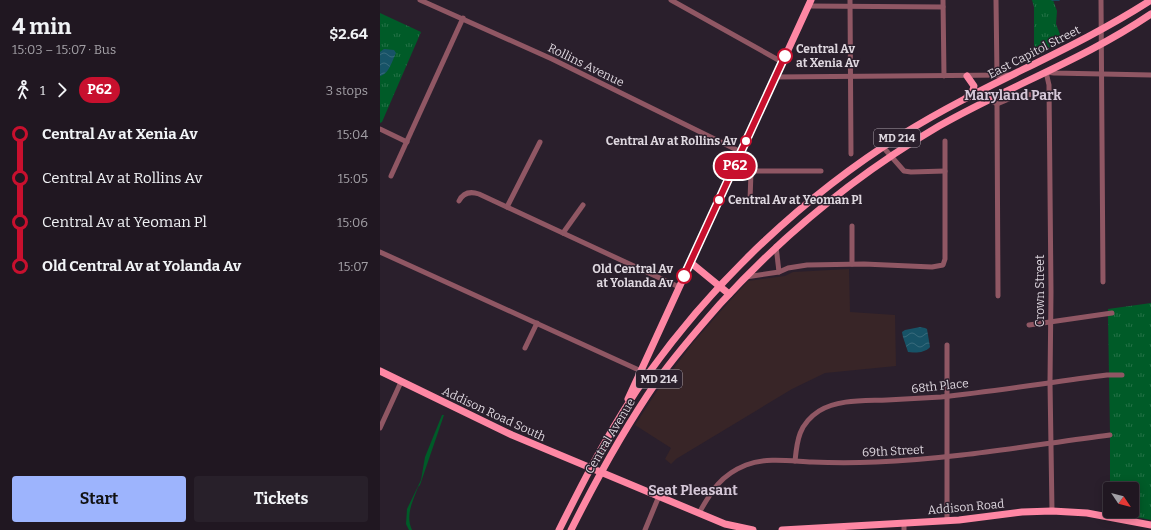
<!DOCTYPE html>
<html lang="en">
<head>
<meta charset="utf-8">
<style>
	body { margin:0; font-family:Bitter,serif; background:#28202a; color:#f1f3f6; height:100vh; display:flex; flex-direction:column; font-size:15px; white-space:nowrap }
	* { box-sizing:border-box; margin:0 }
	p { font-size:13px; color:#a29fa5 }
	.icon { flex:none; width:22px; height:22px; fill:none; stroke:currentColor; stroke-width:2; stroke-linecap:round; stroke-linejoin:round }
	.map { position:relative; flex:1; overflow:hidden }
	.panel { display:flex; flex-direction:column; background:#201721; width:380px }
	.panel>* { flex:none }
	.badge { padding:0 8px; border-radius:13px; font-size:14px; line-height:26px }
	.needle { width:26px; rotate:125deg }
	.fabs { position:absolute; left:723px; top:482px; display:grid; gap:8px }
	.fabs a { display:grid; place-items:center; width:36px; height:36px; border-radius:4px; background:#201721; box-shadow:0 2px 10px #0003,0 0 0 1px #3d363f; font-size:20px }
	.map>.badge { position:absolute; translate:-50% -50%; box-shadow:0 0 0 2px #fff }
	.legs { display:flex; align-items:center; gap:6px; height:44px; padding:0 12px; font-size:13px }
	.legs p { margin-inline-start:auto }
	.overview { display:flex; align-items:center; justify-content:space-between; height:68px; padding:0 12px }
	h1 { font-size:22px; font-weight:700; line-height:30px }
	.action { display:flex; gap:8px; margin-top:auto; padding:8px 12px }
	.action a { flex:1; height:46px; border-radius:4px; background:#9db4fd; color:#111; font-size:16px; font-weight:700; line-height:46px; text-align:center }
	.action a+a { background:#28202a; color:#f1f3f6 }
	ul { padding:0 12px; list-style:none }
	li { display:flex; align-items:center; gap:14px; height:44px; font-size:15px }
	li i { display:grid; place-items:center; width:6px; height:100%; margin:0 5px; background:currentColor }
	li i::after { content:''; width:10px; height:10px; margin:-5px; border:3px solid; border-radius:50%; background:#201721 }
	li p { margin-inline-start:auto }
	li:first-child i { background:linear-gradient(#0000 50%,currentColor 0) }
	li:last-child i { background:linear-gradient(currentColor 50%,#0000 0) }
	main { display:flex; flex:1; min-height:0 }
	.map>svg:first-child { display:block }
</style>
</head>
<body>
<main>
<section class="panel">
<div class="overview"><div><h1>4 min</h1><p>15:03 – 15:07 · Bus</p></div><b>$2.64</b></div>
<div class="legs"><svg class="icon" aria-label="walk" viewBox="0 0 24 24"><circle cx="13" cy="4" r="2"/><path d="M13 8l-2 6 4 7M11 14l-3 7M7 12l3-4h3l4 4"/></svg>1<svg class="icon" aria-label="forward" viewBox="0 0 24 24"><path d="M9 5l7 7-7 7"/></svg><b class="badge" style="background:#c8102e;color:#fff">P62</b><p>3 stops</p></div>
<ul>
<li><i style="color:#c8102e"></i><b>Central Av at Xenia Av</b><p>15:04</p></li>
<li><i style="color:#c8102e"></i><span>Central Av at Rollins Av</span><p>15:05</p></li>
<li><i style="color:#c8102e"></i><span>Central Av at Yeoman Pl</span><p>15:06</p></li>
<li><i style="color:#c8102e"></i><b>Old Central Av at Yolanda Av</b><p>15:07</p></li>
</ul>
<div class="action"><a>Start</a><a>Tickets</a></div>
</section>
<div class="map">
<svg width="771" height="530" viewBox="0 0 771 530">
	<defs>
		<pattern id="park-tufts" width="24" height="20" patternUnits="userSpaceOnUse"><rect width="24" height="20" fill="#005b28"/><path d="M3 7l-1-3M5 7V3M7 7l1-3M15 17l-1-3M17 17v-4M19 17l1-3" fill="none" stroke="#257247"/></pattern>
		<pattern id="water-waves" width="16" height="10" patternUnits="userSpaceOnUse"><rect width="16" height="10" fill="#175367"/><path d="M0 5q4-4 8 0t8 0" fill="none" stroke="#386b7c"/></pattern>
	</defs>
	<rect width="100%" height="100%" fill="#2a1f2c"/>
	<polygon fill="#382527" points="469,269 470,312 515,315 516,366 445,373 412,389 296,459 291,464 285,459 291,448 255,425 277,391 312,344 339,313 368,281 405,276 413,272"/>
	<path fill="#005b28" d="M62,415H64L40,485L38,487C33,501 25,515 32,530H29L26,524L27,509L41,480L45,457Z"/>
	<g fill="url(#park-tufts)" fill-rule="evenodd">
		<polygon points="652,0 673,0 677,11 676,24 683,42 654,55 654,7"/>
		<polygon points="0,13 41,32 2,122 0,123"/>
		<path d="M771,303V520L730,512V432L728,316V309ZM730,489H752V511H730Z"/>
	</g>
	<g fill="url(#water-waves)">
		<path d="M4,49L14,50L16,53C12,61 9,74 0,76V52Z"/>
		<path d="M540,327L545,328L547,329L550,347C545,353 535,353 528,352L523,337L522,332L525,330Z"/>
	</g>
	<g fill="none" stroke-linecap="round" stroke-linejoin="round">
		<polyline stroke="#175367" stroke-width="1.5" points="672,0 679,0"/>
		<g stroke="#905764" stroke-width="5">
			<polyline points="40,0 172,59 361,152"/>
			<polyline points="291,0 402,62"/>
			<polyline points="470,0 471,154"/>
			<polyline points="563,0 564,76"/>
			<polyline points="616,0 617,75"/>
			<polyline points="721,0 723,282"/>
			<polyline points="428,6 563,7"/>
			<polyline points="395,77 628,75"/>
			<polyline points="610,100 617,104 618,296"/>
			<polyline points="617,104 638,95 669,94"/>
			<polyline points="0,129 27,142"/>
			<polyline points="503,147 524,171 531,172 565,171"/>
			<polyline points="352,171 441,171"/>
			<polyline points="11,176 83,18"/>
			<polyline points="370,200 371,172"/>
			<path d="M79,201C83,193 90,191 99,194L299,287"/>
			<polyline points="127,207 160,142"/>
			<polyline points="183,233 203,205"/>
			<polyline points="396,246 399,272"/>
			<polyline points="0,252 261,371"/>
			<polyline points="472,264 472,226"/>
			<polyline points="366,277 399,272 408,268 427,265 484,264 552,267 563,265 565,259 565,141"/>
			<polyline points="649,325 732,313"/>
			<polyline points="567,345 567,521"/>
			<polyline points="145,348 157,323"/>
			<polyline points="0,428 21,382"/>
			<path d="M415,461C417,440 419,424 439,411C458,399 485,401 507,400C525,399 543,398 561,397C616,391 672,382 727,375H742"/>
			<polyline points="672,511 670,382 671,292 669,85 666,72 674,73 771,75"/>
			<path d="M319,513C332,490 341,475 366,465C387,457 410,461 432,462C453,463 475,463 496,462C574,459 652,445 730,435"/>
			<polyline points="524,523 524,530"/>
			<polyline points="265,530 279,496"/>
		</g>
		<g stroke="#fe87a4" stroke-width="7">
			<polyline points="587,76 594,86 593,90 587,97"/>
			<polyline points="310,262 349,294"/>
			<polyline points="0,371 132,435 345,524 373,530"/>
			<polyline points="248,399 431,0"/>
			<path d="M179,530C206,476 233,423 268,374C336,279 424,196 523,134C603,84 692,51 771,0"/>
			<path d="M191,530C217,478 244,429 277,381C296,354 318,329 340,304C404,234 477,174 559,126C629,86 705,59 771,14"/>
			<polyline points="402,530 579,520 642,512 672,511 707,513 771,525"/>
		</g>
	</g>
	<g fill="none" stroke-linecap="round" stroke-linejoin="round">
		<defs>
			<polyline id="line-1" points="304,276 405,56"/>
		</defs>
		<use href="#line-1" stroke="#fff" stroke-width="9"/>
		<use href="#line-1" stroke="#c8102e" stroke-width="6"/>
	</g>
	<g fill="#fff" stroke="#c8102e" stroke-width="2">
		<circle cx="405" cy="56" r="7"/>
		<circle cx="366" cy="141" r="5"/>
		<circle cx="339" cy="200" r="5"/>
		<circle cx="304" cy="276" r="7"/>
	</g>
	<g text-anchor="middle" stroke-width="3" stroke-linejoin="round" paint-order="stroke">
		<g fill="#2a1f2c" stroke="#a8a0a9" stroke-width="1">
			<rect x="494" y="129" width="46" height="18" rx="3"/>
			<rect x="256" y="370" width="46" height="18" rx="3"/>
		</g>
		<g font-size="11" font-weight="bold" fill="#ded7df">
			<text x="517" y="142">MD 214</text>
			<text x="279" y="383">MD 214</text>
		</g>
		<g font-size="12" font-weight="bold" fill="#ded7df" stroke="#2a1f2c" text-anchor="start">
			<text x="416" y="53">Central Av<tspan x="416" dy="14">at Xenia Av</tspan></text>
			<text x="357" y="145" text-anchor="end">Central Av at Rollins Av</text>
			<text x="348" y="204">Central Av at Yeoman Pl</text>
			<text x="293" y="273" text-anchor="end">Old Central Av<tspan x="293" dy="14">at Yolanda Av</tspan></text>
		</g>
		<g font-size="12" fill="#ded7df" stroke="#2a1f2c">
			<text transform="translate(654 52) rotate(-27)" y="4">East Capitol Street</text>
			<text transform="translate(206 65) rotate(26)" y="4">Rollins Avenue</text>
			<text transform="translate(660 291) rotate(-90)" y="4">Crown Street</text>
			<text transform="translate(560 386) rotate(-6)" y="4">68th Place</text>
			<text transform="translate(114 414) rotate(25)" y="4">Addison Road South</text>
			<text transform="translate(230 436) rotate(-59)" y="4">Central Avenue</text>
			<text transform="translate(513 451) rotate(-3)" y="4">69th Street</text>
			<text transform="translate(586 507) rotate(-5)" y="4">Addison Road</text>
		</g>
		<g font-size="14" font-weight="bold" fill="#d5c7d8" stroke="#2a1f2c">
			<text x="633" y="100">Maryland Park</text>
			<text x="313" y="495">Seat Pleasant</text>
		</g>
	</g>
</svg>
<div class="fabs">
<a><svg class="needle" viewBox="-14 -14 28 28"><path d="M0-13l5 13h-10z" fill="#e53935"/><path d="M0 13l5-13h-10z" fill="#a29fa5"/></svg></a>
</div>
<b class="badge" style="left:355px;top:166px;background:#c8102e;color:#fff">P62</b>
</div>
</main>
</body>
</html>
